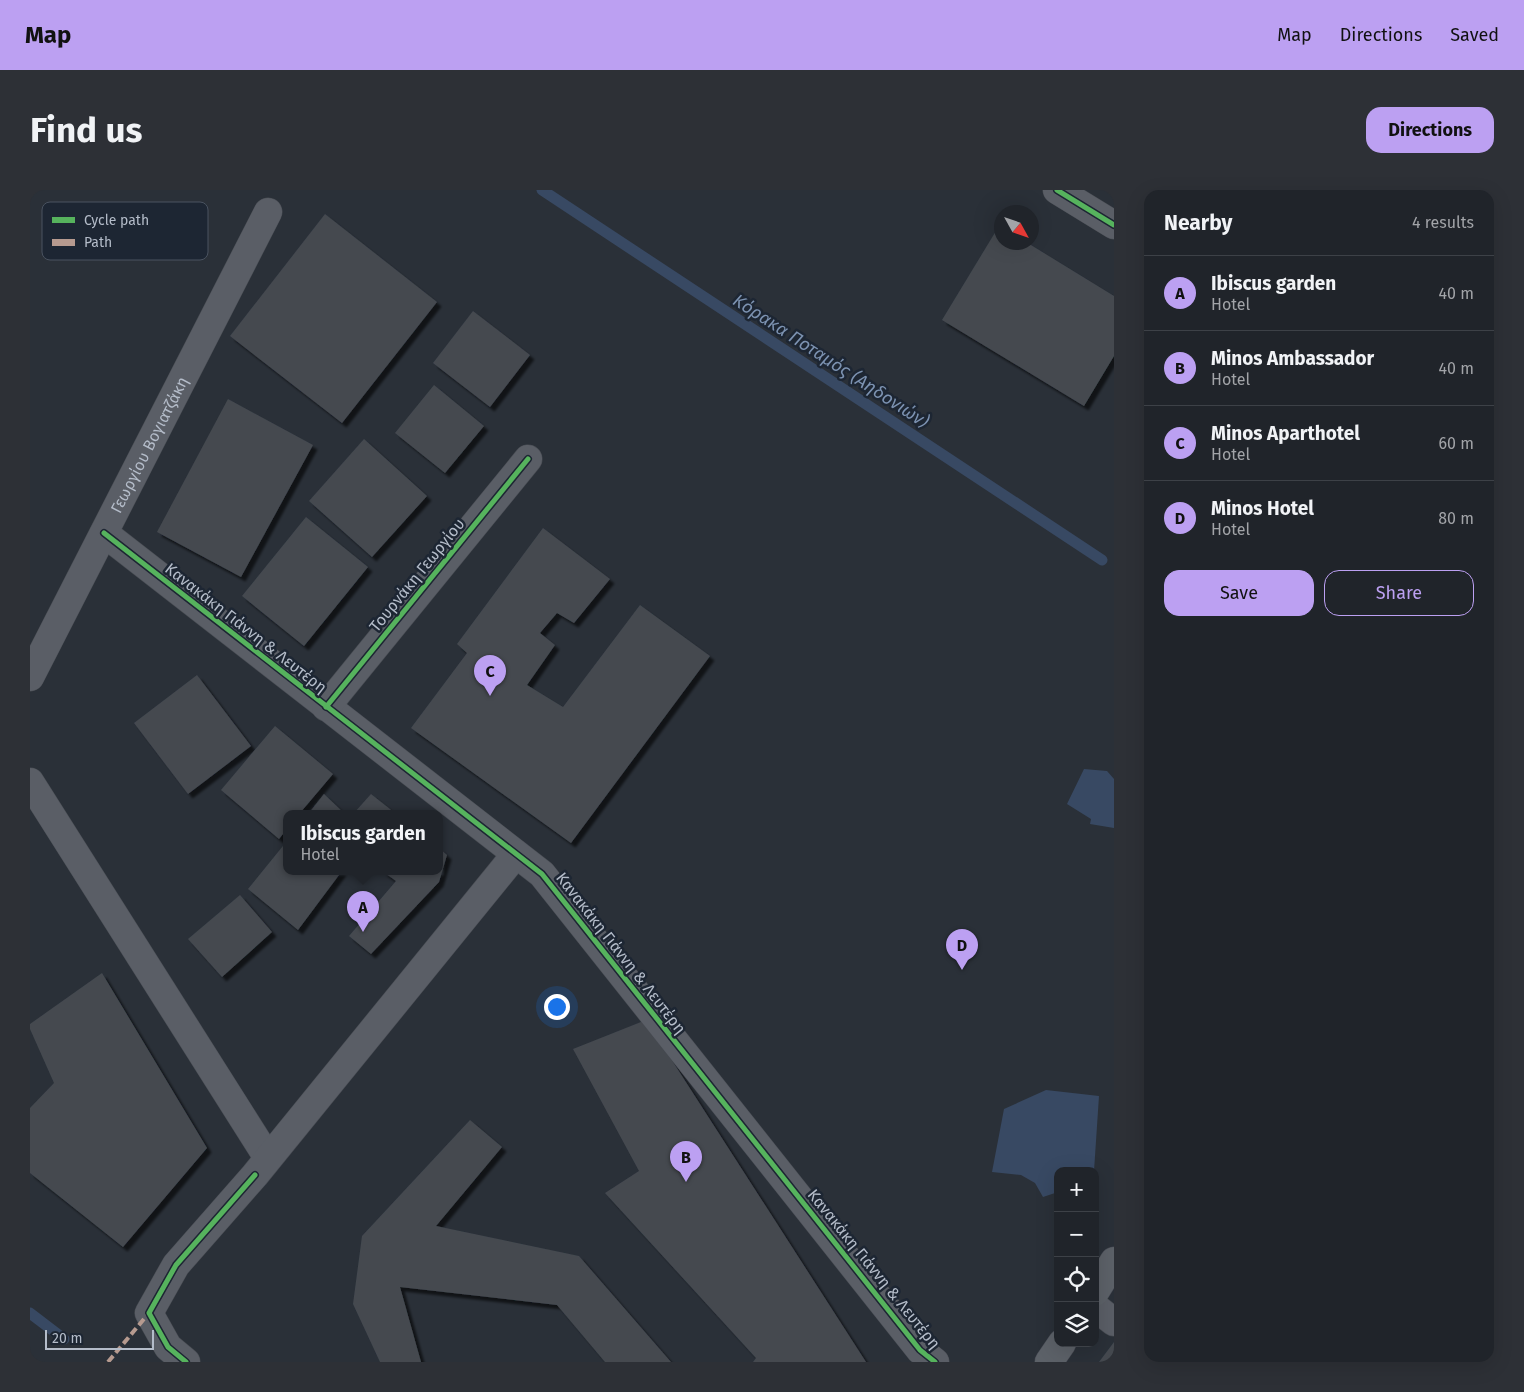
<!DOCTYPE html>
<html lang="en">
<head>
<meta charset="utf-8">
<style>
  :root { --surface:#20242a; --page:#2d3036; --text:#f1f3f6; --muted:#a2a4a8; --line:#3d4147; --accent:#bca0f2 }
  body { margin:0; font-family:"Fira Sans",sans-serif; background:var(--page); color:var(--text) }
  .controls { position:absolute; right:15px; bottom:15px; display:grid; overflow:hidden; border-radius:10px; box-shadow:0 5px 20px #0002 }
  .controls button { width:45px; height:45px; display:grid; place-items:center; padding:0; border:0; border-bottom:1px solid var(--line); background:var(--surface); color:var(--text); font:25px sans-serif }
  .compass { position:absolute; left:964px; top:15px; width:45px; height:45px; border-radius:50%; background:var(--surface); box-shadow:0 5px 20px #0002; rotate:130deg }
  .scale { position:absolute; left:15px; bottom:12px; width:109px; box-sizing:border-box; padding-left:5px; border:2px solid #b4bcc9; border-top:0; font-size:14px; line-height:18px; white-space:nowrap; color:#b4bcc9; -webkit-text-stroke:4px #1d2633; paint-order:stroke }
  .you { position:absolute; left:526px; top:816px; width:18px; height:18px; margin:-12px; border:4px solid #fff; border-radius:50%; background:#1a73e8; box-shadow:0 0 0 8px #1a73e833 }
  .badge { display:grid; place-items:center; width:32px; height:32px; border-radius:50%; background:var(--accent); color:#111; font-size:16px; font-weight:700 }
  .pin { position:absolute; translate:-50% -41px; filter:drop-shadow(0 1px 2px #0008) }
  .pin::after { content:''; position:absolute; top:26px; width:18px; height:15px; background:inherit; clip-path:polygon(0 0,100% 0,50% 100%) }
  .popup { position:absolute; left:253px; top:620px; width:160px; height:65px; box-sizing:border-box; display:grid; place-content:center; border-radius:10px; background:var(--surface); filter:drop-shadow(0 1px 4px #0005); font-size:16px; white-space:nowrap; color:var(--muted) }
  .popup b { font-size:19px; color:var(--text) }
  .popup::after { content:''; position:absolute; left:50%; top:100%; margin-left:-10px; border:10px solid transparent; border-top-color:var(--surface) }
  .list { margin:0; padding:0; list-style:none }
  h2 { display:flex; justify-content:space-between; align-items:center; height:65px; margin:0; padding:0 20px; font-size:21px }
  h2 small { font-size:16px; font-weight:400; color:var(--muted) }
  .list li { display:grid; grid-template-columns:32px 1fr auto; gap:15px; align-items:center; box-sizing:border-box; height:75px; padding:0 20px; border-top:1px solid var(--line) }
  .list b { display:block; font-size:19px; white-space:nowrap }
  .list p { margin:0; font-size:16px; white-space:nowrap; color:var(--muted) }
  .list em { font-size:16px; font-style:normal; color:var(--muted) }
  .actions { display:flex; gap:10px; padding:15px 20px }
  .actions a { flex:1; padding:11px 0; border:1px solid var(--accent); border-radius:15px; text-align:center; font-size:18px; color:var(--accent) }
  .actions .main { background:var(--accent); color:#111 }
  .icon { flex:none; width:28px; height:28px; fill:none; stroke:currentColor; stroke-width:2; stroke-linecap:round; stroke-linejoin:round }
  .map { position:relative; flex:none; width:1084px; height:1172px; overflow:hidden; border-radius:15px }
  header { display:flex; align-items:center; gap:30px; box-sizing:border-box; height:70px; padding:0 25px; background:var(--accent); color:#111 }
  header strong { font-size:24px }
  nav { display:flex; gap:28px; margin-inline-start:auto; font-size:18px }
  .intro { display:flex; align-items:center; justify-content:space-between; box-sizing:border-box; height:120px; padding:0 30px }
  h1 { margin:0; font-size:35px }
  .button { padding:12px 22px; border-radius:15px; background:var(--accent); color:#111; font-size:18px; font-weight:700 }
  main { display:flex; gap:30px; padding:0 30px }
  aside { flex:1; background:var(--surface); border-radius:15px; box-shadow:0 5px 20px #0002 }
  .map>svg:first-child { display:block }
  .water { fill:#384963 }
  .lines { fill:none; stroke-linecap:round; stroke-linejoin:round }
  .stream { stroke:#384963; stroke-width:11 }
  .building { fill:#444950; filter:url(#shadow) }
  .minor-casing { stroke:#484c53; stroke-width:29 }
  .major-casing { stroke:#484c55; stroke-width:29 }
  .minor { stroke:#5a5e66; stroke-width:28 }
  .major { stroke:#5c6168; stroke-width:28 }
  .quiet { stroke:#b69a8f; stroke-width:4; stroke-dasharray:8 4; stroke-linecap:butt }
  .cycleway-casing { stroke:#1d2633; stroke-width:8 }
  .cycleway { stroke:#56b35d; stroke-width:5 }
  .labels { text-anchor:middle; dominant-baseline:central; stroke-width:5; stroke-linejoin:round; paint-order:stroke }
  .street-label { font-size:16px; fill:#b4bcc9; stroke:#1d2633 }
  .water-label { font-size:18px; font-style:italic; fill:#7c92b1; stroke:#1d2633 }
  .key { fill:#1d2633; stroke:#4a5360; stroke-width:1 }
  .key-label { font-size:14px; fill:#b4bcc9 }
</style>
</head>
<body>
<header>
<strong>Map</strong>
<nav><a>Map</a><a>Directions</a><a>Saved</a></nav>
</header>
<div class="intro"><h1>Find us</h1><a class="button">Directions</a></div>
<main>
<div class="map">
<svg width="1084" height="1172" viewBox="0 0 1084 1172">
  <defs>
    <filter id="shadow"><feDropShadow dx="4.5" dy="4.5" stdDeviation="1" flood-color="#0009"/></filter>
  </defs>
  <rect width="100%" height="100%" fill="#2a3038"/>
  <g class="water">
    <path d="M1054 579 1077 581 1084 589V638L1060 634 1061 629 1037 614Z"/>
    <path d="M1016 900 1069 906 1064 981H1028V1002L1013 1007 1005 993 991 985 962 982 974 919Z"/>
  </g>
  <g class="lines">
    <g class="stream">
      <path d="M512 0 1072 370"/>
      <path d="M0 1123 34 1149"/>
    </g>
  </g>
  <g class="building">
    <path d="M295 24 407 112 312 233 200 146Z"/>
    <path d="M969 36 972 38V52H996L1084 106V166L1054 216 912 130Z"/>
    <path d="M443 121 500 165 460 217 403 173Z"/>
    <path d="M404 195 454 236 415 283 365 243Z"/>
    <path d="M198 209 283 255 211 387 127 342Z"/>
    <path d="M334 249 397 306 342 367 279 311Z"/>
    <path d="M276 327 338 377 274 456 212 406Z"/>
    <path d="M513 338 580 389 544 433 527 423 510 443 525 455 497 495 533 517 610 415 680 466 541 653 381 538 437 463 427 454Z"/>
    <path d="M167 485 221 556 158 604 104 533Z"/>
    <path d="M245 536 303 584 270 623H257V639L249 649 191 600Z"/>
    <path d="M294 604 314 623H279Z"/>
    <path d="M341 604 365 623H324Z"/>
    <path d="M257 651V681H312L268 740 218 699Z"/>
    <path d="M409 658 417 665 409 692 341 764 319 746 366 691 352 681H409Z"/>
    <path d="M210 705 242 742 192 787 158 749Z"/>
    <path d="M72 783 177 958 93 1057 0 983V918L24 893 0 839V834Z"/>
    <path d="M616 830 836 1172H723L726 1168 575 1003 609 981 543 859Z"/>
    <path d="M440 930 472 957 406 1036 549 1066 641 1172H575L527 1115 370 1097 391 1172H350L323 1114 332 1046Z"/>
    <path d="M1084 1152V1172H1069Z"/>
  </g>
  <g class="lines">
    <defs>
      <g id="minor">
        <path d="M1027 0 1084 35"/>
        <path d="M74 343 512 684 890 1160 905 1172"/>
        <path id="s1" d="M0 487 238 22"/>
        <path d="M296 517 498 269"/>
        <path d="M0 592 238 968"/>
        <path d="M1065 1117 1084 1132"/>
        <path d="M156 1172 138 1157 119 1123 146 1075 225 985 486 664"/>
      </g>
      <g id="major">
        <path d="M1065 1102 1084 1071"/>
        <path d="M1019 1172 1032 1153"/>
      </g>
    </defs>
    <use href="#minor" class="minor-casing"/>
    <use href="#major" class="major-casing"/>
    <use href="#minor" class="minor"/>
    <use href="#major" class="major"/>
    <path class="quiet" d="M78 1172 119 1123"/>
    <defs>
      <g id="cycleway">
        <path d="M1027 0 1084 35"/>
        <path d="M74 343 512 684 890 1160 905 1172"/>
        <path d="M296 517 498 269"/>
        <path d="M156 1172 138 1157 119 1123 146 1075 225 985"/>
      </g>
    </defs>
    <use href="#cycleway" class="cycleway-casing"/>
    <use href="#cycleway" class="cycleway"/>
  </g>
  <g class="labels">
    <g class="street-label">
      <text stroke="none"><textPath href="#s1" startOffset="261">Γεωργίου Βογιατζάκη</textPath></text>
      <text transform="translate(387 385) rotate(-51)">Τουρνάκη Γεωργίου</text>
      <text transform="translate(216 438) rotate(38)">Κανακάκη Γιάννη &amp; Λευτέρη</text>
      <text transform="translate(591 763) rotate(52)">Κανακάκη Γιάννη &amp; Λευτέρη</text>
      <text transform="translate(844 1079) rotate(51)">Κανακάκη Γιάννη &amp; Λευτέρη</text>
    </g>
    <g class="water-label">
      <text transform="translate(801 171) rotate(33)">Κόρακα Ποταμός (Αηδονιών)</text>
    </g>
  </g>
  <rect x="12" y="12" width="166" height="58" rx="8" class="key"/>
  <rect x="22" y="27" width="23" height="6" fill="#56b35d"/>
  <rect x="22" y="49" width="23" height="7" fill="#b69a8f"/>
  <g class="key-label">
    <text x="54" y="35">Cycle path</text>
    <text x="54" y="57">Path</text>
  </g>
</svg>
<div class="controls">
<button>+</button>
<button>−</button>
<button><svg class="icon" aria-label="locate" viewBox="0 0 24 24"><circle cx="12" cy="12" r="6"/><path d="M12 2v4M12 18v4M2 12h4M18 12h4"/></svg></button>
<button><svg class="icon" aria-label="layers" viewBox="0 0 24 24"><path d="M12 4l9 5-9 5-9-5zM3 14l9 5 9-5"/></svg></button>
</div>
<svg class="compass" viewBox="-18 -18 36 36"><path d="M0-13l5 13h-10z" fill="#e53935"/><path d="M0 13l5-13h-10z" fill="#a2a4a8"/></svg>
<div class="scale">20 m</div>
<div class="you"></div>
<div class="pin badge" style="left:333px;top:742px">A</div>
<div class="popup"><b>Ibiscus garden</b>Hotel</div>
<div class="pin badge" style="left:656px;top:992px">B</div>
<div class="pin badge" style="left:460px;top:506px">C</div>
<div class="pin badge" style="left:932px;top:780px">D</div>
</div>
<aside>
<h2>Nearby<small>4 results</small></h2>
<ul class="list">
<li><span class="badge">A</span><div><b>Ibiscus garden</b><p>Hotel</p></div><em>40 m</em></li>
<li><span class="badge">B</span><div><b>Minos Ambassador</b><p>Hotel</p></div><em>40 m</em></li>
<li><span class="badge">C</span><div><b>Minos Aparthotel</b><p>Hotel</p></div><em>60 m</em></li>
<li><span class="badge">D</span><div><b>Minos Hotel</b><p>Hotel</p></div><em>80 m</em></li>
</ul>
<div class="actions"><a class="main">Save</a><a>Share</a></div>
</aside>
</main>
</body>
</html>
